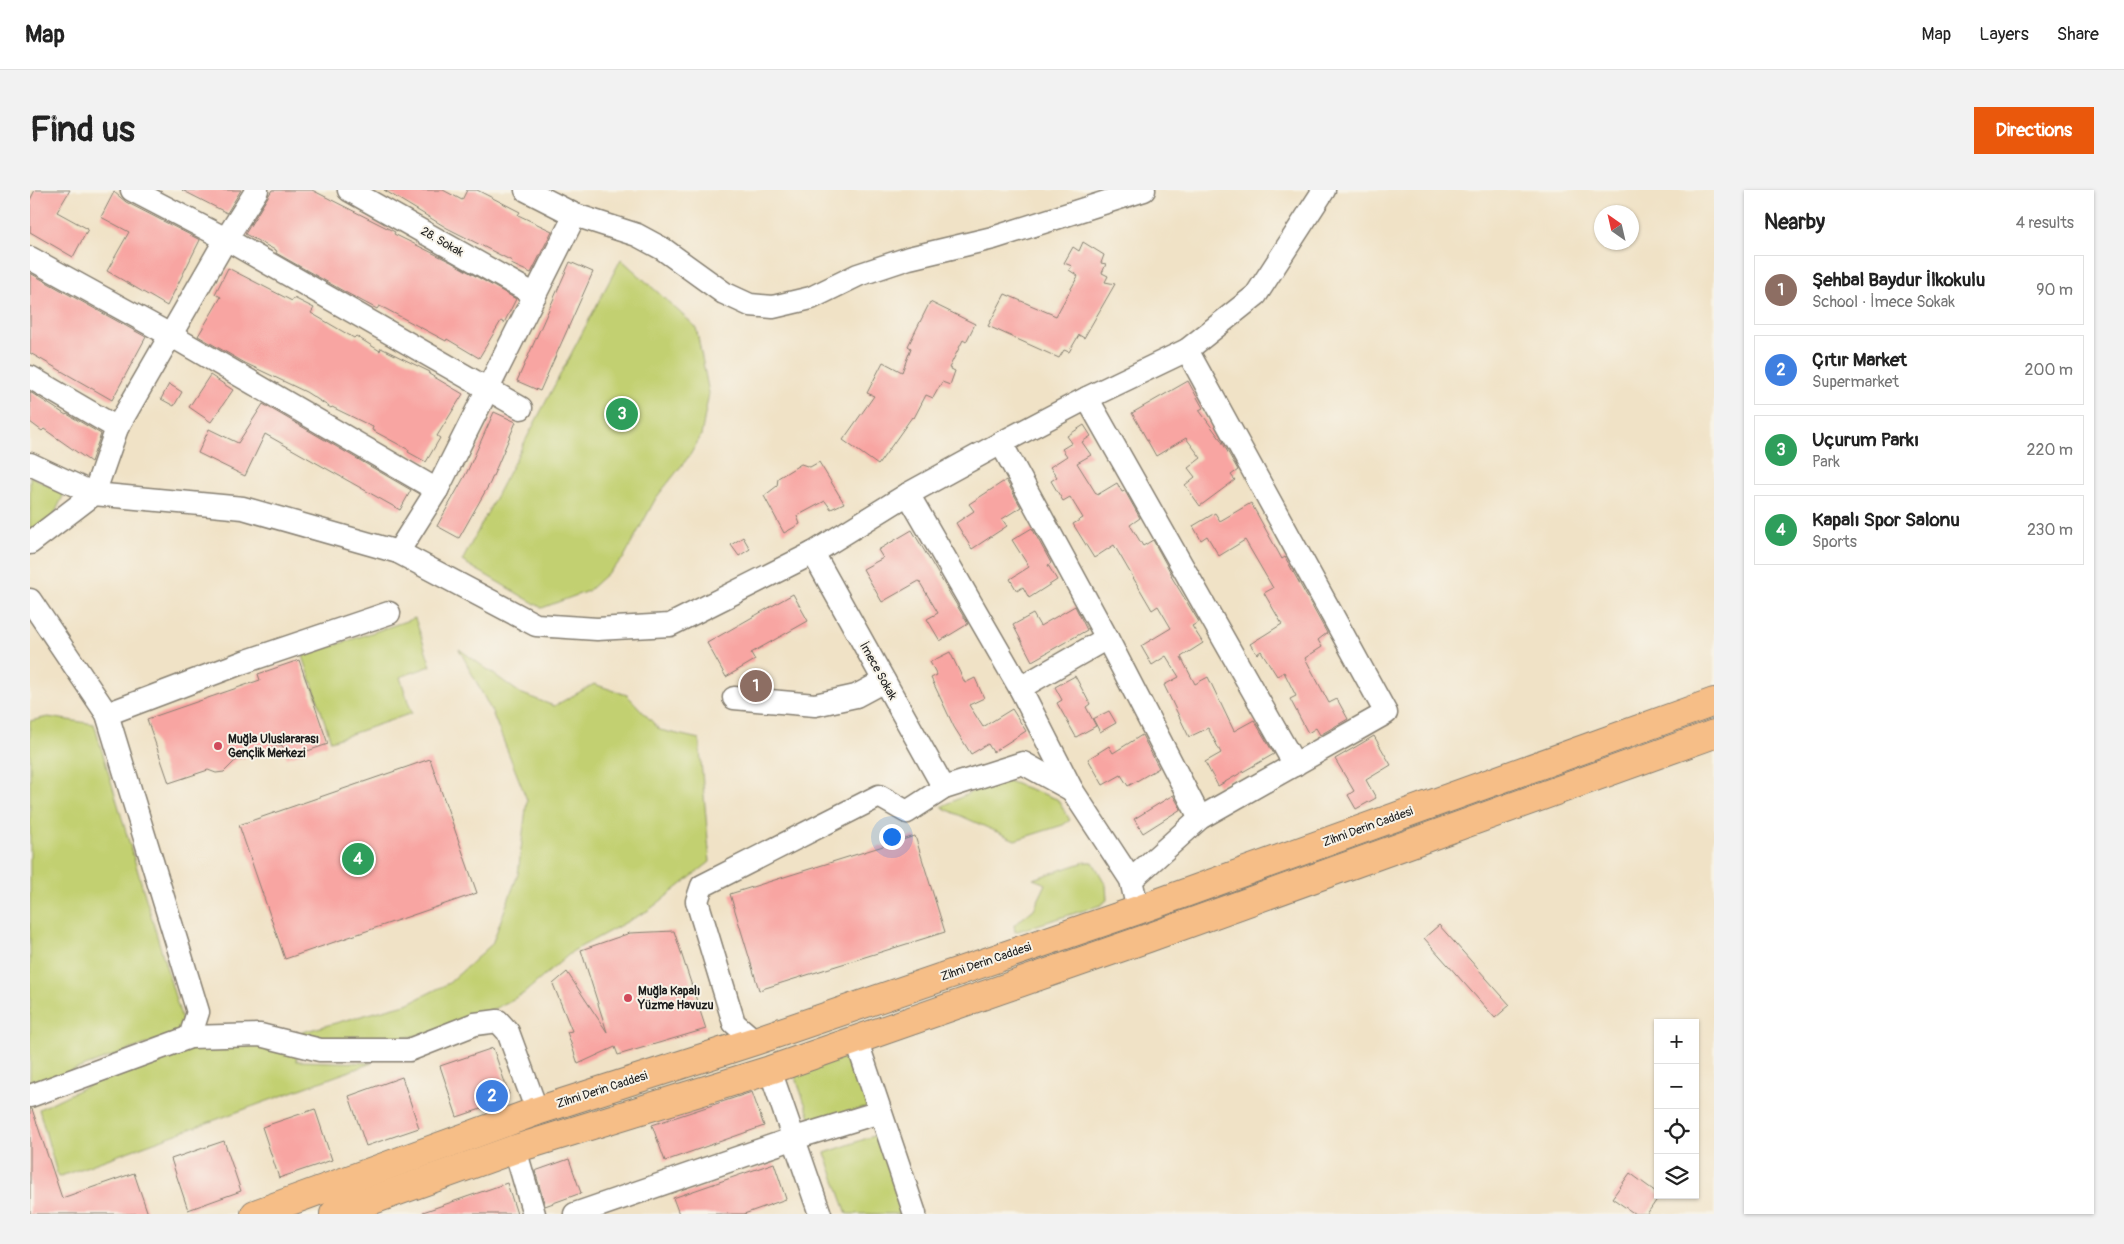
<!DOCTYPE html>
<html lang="en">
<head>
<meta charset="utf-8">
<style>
  :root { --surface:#fff; --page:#f2f2f2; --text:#222; --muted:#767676; --line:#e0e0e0; --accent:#ea580c }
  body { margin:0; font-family:Pangolin,sans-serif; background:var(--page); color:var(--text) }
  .controls { position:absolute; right:15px; bottom:15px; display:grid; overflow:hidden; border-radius:0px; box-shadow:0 1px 4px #0004 }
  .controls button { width:45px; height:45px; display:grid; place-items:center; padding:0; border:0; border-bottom:1px solid var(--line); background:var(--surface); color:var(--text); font:25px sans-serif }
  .compass { position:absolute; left:1564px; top:15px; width:45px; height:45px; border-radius:50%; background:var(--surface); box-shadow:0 1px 4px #0004; rotate:326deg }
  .you { position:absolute; left:861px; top:646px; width:18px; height:18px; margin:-12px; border:4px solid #fff; border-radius:50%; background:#1a73e8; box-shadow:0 0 0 8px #1a73e833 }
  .badge { display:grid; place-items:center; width:32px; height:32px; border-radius:50%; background:var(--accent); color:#fff; font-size:16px; font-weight:700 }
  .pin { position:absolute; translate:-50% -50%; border:2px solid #fff; box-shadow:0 1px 5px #0006 }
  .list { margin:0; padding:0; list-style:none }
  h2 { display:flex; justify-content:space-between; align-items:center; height:65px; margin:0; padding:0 20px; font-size:21px }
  h2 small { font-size:16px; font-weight:400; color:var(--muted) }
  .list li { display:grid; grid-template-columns:32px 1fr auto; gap:15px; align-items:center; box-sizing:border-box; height:70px; margin:0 10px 10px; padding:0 10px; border:1px solid var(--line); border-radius:0px }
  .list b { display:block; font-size:19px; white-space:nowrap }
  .list p { margin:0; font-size:16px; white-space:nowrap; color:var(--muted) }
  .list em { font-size:16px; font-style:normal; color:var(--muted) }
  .icon { flex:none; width:28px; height:28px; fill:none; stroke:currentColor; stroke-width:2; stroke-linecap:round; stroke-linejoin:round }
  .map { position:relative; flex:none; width:1684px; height:1024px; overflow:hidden; border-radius:0px }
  header { display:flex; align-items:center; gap:30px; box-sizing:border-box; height:70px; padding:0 25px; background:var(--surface); border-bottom:1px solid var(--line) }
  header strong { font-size:24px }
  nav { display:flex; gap:28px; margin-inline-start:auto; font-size:18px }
  .intro { display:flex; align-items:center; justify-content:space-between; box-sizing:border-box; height:120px; padding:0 30px }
  h1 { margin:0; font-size:35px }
  .button { padding:12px 22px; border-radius:0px; background:var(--accent); color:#fff; font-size:18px; font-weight:700 }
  main { display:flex; gap:30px; padding:0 30px }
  aside { flex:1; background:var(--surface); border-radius:0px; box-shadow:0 1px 4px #0004 }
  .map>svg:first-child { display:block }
  .green { fill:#c2d071; stroke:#6f7646 }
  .building { fill:#f8a5a2 }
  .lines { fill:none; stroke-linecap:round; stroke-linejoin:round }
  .minor-casing { stroke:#867f71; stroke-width:25 }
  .major-casing { stroke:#867f71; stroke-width:30 }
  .minor { stroke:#fff; stroke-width:22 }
  .major { stroke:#f6be87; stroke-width:28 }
  .poi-dot { fill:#d1495b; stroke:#f7f3e8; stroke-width:2 }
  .labels { text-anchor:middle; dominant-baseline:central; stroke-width:4; stroke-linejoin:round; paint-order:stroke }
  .street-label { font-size:12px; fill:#1c1c1c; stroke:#f7f3e8 }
  .poi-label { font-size:12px; font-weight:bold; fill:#1c1c1c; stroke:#f7f3e8; text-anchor:start }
</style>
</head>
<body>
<header>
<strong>Map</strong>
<nav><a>Map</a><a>Layers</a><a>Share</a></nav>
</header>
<div class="intro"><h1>Find us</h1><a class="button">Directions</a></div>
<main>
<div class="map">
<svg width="1684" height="1024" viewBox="0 0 1684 1024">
  <rect width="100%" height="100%" fill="#f7f3e8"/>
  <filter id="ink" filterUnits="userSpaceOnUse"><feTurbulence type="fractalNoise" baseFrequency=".02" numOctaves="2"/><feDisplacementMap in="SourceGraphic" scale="10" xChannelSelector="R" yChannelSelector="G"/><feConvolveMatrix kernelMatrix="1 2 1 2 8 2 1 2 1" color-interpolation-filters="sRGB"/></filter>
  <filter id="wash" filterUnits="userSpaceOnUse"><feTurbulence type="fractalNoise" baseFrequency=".0096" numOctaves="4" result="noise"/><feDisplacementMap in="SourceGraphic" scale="20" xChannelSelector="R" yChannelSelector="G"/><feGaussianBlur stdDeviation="1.12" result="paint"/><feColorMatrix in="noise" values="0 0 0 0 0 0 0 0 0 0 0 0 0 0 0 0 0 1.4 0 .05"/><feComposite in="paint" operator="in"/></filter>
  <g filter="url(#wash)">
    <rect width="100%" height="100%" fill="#f0e2c6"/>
    <g class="green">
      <path d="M591 69 666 137 679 203 671 246 660 265 626 308 593 369 558 401 512 418 432 371Z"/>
      <path d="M0 286 34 304 22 329 0 342Z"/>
      <path d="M385 428 401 476 370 487 382 523 301 551 273 466Z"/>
      <path d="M429 459 490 503 524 516 564 494 597 505 630 540 669 549 680 672 619 720 543 761 493 804 466 818 397 844 344 853 265 844 379 813 419 793 462 754 488 684 497 610 462 522Z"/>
      <path d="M18 527 64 534 155 840 0 896V531Z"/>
      <path d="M970 588 1027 609 1040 630 1033 635 985 650 911 617Z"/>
      <path d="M1055 672H1063L1076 695 1077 710 1071 715 985 742 984 735 1004 719 1016 694 1003 689Z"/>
      <path d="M205 852 265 859 267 871 342 873 28 987 9 919 84 883 153 861Z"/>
      <path d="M812 868 823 873 838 917 782 933 765 886Z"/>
      <path d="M849 944 877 1024H817L795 963Z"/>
    </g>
    <g id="blocks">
      <g class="building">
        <path d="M5 0H40L27 22 58 39 43 67 0 42V10Z"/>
        <path d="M152 0H211L197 23Z"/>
        <path d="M242 0H282L365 42 364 44 421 72 486 109 474 133 471 131 449 168 417 149 416 151 356 119 349 116 347 119 315 102 246 63 247 61 215 44Z"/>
        <path d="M354 0H413L432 10 437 0H447L490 22 488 25 522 41 501 83 481 74 482 71 417 38Z"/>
        <path d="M84 2 96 12 170 50 137 116 77 81 99 42 71 27Z"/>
        <path d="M1053 52 1074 65 1071 73 1076 74 1072 83 1078 86 1075 92 1085 94 1054 148 1049 145 1039 162 1034 160 1029 168 958 136 975 104 1026 126 1048 86 1039 80 1042 76 1034 73 1043 57 1049 61Z"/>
        <path d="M540 72 563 82 510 201 487 191Z"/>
        <path d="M198 78 262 111 264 108 284 118 281 123 324 148 326 146 350 161 351 158 400 182 399 184 433 204 407 246 410 248 396 272 378 262 379 260 342 240 343 237 302 217 301 218 276 202 215 173 168 146 191 107 185 104Z"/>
        <path d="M0 83 116 147 82 210 0 163Z"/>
        <path d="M900 112 945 134 936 152 933 150 919 178 925 181 920 195 912 192 903 208 896 205 884 228 882 227 848 275 813 250 844 206 837 203 853 172 872 182 881 158 878 156Z"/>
        <path d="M180 185 203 200 181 232 159 217Z"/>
        <path d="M1158 191 1173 218 1169 220 1191 250 1208 280 1201 285 1205 290 1170 316 1155 295 1165 287 1158 278 1171 268 1156 248 1126 266 1102 223Z"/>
        <path d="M139 194 152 202 144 216 131 209Z"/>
        <path d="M0 202 36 225 37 224 71 244 61 272 14 239 12 241 0 232Z"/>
        <path d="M233 214 381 300 370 320 235 244 215 286 168 263 179 239 208 253Z"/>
        <path d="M464 222 486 232 460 293 429 348 407 336 437 282Z"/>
        <path d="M1054 235 1061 246 1052 252 1061 265 1047 273 1067 305 1087 293 1092 302 1095 301 1110 328 1100 335 1113 356 1123 350 1142 385 1141 386 1169 432 1162 436 1173 453 1151 467 1165 494 1178 487 1204 541 1224 530 1244 564 1188 596 1175 572 1191 563 1178 538 1159 547 1134 495 1149 487 1136 466 1122 475 1111 456 1141 438 1128 416 1122 420 1084 355 1064 368 1043 334 1053 328 1040 307 1033 311 1021 291 1027 287 1020 277 1037 266 1032 259 1042 253 1037 246Z"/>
        <path d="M789 272 814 313 801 319 795 311 767 326 770 334 754 343 734 306 747 296 748 288 771 274 780 277Z"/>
        <path d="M976 290 991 317 972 329 977 336 942 359 926 333 944 321 939 314Z"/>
        <path d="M1221 313 1252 369 1255 367 1297 443 1288 450 1292 457 1275 468 1299 513 1307 509 1318 529 1290 545 1286 538 1278 543 1260 509 1266 506 1254 482 1247 486 1231 461 1227 464 1220 454 1252 434 1234 403 1243 398 1215 350 1189 366 1177 346 1171 350 1163 336 1185 323 1190 331Z"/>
        <path d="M1002 338 1021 373 1018 375 1027 390 999 408 993 397 987 401 980 389 999 377 982 350Z"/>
        <path d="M882 340 938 434 910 451 897 429 908 423 889 391 852 412 833 379 853 368 848 360Z"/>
        <path d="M713 347 720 359 709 366 701 355Z"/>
        <path d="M763 404 778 431 721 463 725 470 696 487 677 453Z"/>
        <path d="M1045 416 1057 440 1002 471 983 435 1003 424 1010 436Z"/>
        <path d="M920 462 935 493 945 488 954 508 939 515 953 537 982 519 996 541 963 562 958 554 941 564 924 537 901 488 907 485 900 472Z"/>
        <path d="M269 470 298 554 257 568 252 555 205 571 194 582 186 583 178 580 139 593 117 529 230 490 228 484Z"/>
        <path d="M1045 486 1060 514 1056 517 1066 536 1046 547 1027 513 1032 510 1025 497Z"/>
        <path d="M1079 521 1086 533 1070 542 1063 529Z"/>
        <path d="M1112 545 1129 578 1098 596 1091 585 1073 595 1058 569 1079 556 1083 563Z"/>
        <path d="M1344 546 1361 575 1336 590 1346 608 1326 619 1318 605 1324 601 1305 569Z"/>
        <path d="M400 569 447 703 255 769 209 635Z"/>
        <path d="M1143 605 1151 619 1113 643 1104 629Z"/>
        <path d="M885 646 915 742 729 800 700 704Z"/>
        <path d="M1409 735 1480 815 1465 828 1394 748Z"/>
        <path d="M644 741 676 839 588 865 585 857 548 874 537 842 542 841 523 794 537 782 577 842 551 760 600 743Z"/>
        <path d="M463 858 479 904 452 913 454 918 427 927 410 876Z"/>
        <path d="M372 887 389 938 336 956 319 906Z"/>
        <path d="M722 902 734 936 635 971 622 935Z"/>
        <path d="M0 919H2L32 1008 104 983 118 1024H0Z"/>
        <path d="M285 919 302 970 249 988 232 937Z"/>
        <path d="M194 951 211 1001 158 1020 141 969Z"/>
        <path d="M539 969 551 1003 515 1016 505 981Z"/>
        <path d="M744 973 756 1009 714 1024H649L643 1008Z"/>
        <path d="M1600 983 1630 1005 1617 1024H1605L1582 1008Z"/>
        <path d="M477 993 487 1024H393V1022Z"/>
      </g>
    </g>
  </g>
  <g filter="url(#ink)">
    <use href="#blocks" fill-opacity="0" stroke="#867f71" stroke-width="1"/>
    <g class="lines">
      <defs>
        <g id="minor">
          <path d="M102 0 196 49 491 218"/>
          <path d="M319 0 505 105"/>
          <path d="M496 0 545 25 607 45 633 59 694 103 720 115 743 117 781 108 828 85 879 68 963 48 1114 0"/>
          <path d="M0 68 142 146 407 300"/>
          <path d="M0 187 87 238"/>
          <path d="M1057 208 1265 575"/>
          <path d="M971 253 1077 448 1170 628"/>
          <path d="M0 274 64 304 213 318 368 362 506 435 567 439 640 435 783 363 878 304 971 253 1057 208 1157 160 1226 105 1294 0"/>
          <path d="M64 304 87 238 196 49 227 0"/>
          <path d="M878 304 990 498 1042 600 1101 690 1108 720"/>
          <path d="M0 353 64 304"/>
          <path d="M368 362 407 300 545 25"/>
          <path d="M783 363 914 598"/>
          <path d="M0 410 77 524 168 822 160 847"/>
          <path d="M990 498 1077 448"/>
          <path d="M704 508 785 515 826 506 854 491"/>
          <path d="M77 524 214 472 359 423"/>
          <path d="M1101 690 1170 628 1356 523 1157 160"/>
          <path d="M826 849 885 1024"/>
          <path d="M725 851 704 833 667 711 672 696 849 606 877 622 914 598 993 573 1042 600"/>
          <path d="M740 880 790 1024"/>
          <path d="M0 906 160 847 230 845 290 860H379L445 834 468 831 478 842 507 921"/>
          <path d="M485 959 504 1024"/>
          <path d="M545 1024 765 948 850 922"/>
        </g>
        <g id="major">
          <path d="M225 1024 507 921 725 851 1108 720 1684 512"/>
          <path d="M304 1024 485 959 740 880 1118 748 1684 544"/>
        </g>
      </defs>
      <use href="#minor" class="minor-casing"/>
      <use href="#major" class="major-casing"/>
      <use href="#minor" class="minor"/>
      <use href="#major" class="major"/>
    </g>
  </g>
  <g class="poi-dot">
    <circle cx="188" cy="556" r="5"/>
    <circle cx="598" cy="808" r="5"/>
  </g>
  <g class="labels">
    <g class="street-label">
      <text transform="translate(412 52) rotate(30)">28. Sokak</text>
      <text transform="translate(848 481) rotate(61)">İmece Sokak</text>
      <text transform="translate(1338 637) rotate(-20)">Zihni Derin Caddesi</text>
      <text transform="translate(956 772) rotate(-19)">Zihni Derin Caddesi</text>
      <text transform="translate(572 900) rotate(-18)">Zihni Derin Caddesi</text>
    </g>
    <g class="poi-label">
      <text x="198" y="549">Muğla Uluslararası<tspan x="198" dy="14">Gençlik Merkezi</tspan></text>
      <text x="608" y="801">Muğla Kapalı<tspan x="608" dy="14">Yüzme Havuzu</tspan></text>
    </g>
  </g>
</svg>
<div class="controls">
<button>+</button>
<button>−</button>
<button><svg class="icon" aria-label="locate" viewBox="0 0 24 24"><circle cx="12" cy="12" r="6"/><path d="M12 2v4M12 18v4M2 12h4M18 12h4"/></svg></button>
<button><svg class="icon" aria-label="layers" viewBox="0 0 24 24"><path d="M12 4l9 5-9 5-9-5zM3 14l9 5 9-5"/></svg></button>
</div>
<svg class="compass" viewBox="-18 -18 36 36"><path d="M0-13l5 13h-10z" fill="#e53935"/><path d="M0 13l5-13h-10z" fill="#767676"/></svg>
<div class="you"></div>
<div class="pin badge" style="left:726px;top:496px;background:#8d6e63">1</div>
<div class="pin badge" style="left:462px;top:906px;background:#3f7fe0">2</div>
<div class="pin badge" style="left:592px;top:224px;background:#2e9e5b">3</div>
<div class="pin badge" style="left:328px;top:669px;background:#2e9e5b">4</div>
</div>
<aside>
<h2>Nearby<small>4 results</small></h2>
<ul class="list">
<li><span class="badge" style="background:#8d6e63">1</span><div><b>Şehbal Baydur İlkokulu</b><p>School · İmece Sokak</p></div><em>90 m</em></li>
<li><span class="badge" style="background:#3f7fe0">2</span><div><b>Çıtır Market</b><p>Supermarket</p></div><em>200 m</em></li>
<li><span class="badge" style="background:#2e9e5b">3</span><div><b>Uçurum Parkı</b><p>Park</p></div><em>220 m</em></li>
<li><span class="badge" style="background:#2e9e5b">4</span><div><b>Kapalı Spor Salonu</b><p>Sports</p></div><em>230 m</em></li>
</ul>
</aside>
</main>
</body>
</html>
